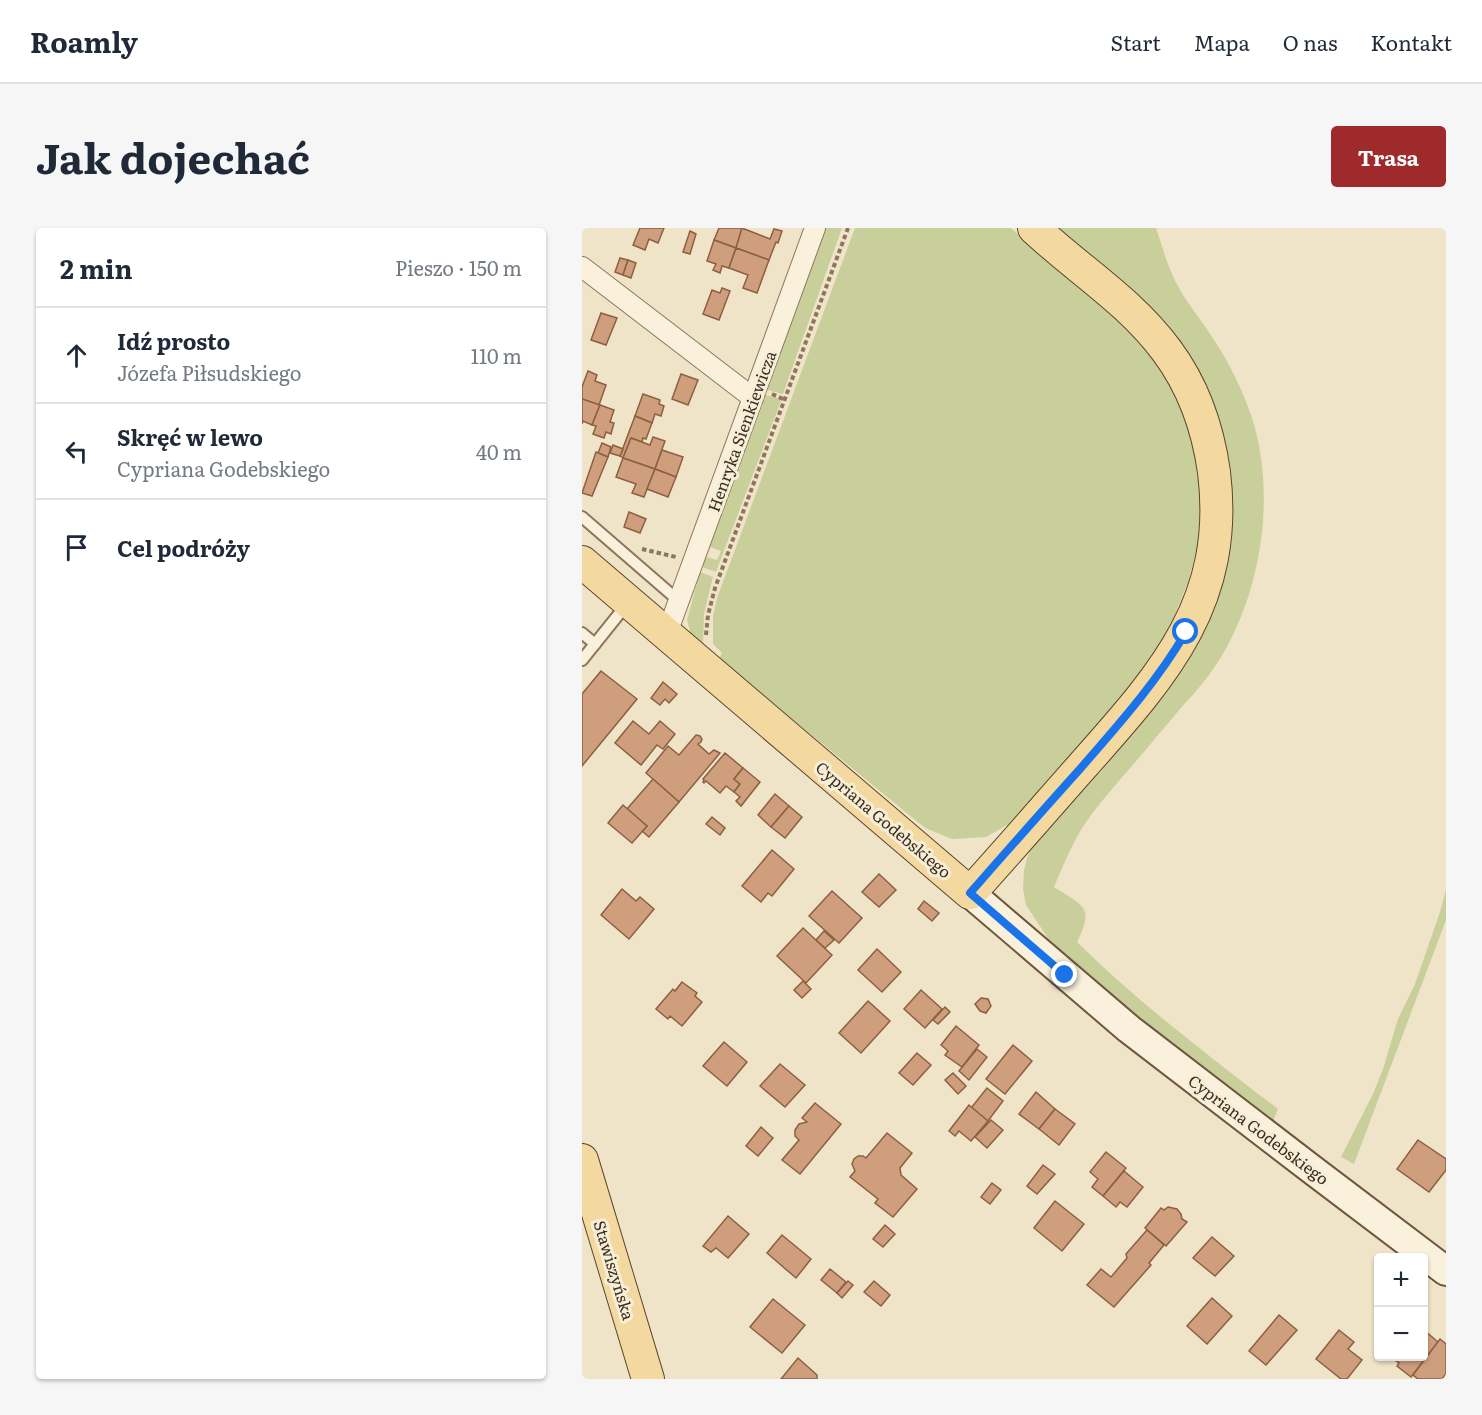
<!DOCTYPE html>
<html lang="pl">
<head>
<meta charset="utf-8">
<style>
  :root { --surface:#fff; --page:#f6f6f7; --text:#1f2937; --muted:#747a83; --line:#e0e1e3; --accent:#9e2a2b }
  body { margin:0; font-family:Literata,serif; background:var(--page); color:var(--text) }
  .controls { position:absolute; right:18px; bottom:18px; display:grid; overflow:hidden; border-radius:6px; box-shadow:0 2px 4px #0004 }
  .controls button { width:54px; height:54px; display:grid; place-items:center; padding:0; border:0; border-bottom:2px solid var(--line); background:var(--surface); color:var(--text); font:30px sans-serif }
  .stop { position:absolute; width:18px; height:18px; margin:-14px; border:4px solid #1a73e8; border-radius:50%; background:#fff }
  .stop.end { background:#1a73e8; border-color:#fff; box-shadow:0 2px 6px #0008 }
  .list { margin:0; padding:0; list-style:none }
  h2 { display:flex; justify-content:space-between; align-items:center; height:78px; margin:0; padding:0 24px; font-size:26px }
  h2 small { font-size:20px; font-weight:400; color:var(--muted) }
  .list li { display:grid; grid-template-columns:39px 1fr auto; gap:18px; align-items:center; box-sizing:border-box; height:96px; padding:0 24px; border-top:2px solid var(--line) }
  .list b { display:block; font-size:22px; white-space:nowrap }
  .list p { margin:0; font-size:20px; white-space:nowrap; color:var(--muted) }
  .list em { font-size:20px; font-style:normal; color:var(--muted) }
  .icon { flex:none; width:33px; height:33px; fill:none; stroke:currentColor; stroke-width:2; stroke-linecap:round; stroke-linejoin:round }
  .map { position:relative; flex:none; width:864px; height:1151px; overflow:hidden; border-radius:6px }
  header { display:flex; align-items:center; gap:36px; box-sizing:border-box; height:84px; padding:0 30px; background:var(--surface); border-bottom:2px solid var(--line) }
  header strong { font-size:28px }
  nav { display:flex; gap:33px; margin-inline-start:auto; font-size:21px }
  .intro { display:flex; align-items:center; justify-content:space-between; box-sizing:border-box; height:144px; padding:0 36px }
  h1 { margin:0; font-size:42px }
  .button { padding:15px 27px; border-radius:6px; background:var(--accent); color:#fff; font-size:21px; font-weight:700 }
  main { display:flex; gap:36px; padding:0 36px }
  aside { flex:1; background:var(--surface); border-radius:6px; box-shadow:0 2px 4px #0004 }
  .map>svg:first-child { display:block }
  .green { fill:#c9cf9b }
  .building { fill:#cf9f7d; stroke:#8d5f41; stroke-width:1.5 }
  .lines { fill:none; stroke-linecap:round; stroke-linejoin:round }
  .service-casing { stroke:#8d765c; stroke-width:14 }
  .minor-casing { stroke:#8d765c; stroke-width:22 }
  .secondary-casing { stroke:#6f573f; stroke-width:32 }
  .primary-casing { stroke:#5b4430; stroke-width:34 }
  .path { stroke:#8d765c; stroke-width:4; stroke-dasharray:4.5 3; stroke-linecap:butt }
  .service { stroke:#faf1dc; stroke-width:10 }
  .minor { stroke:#faf1dc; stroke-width:20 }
  .secondary { stroke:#faf1dc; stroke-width:28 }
  .primary { stroke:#f3d9a0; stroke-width:32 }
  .route { stroke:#1a73e8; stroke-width:8 }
  .labels { text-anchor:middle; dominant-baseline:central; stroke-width:6; stroke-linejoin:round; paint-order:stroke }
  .street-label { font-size:16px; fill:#3d2e20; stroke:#f7eed8 }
</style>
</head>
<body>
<header>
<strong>Roamly</strong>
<nav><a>Start</a><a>Mapa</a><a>O nas</a><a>Kontakt</a></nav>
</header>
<div class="intro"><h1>Jak dojechać</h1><a class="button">Trasa</a></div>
<main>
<aside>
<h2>2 min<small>Pieszo · 150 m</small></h2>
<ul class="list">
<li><svg class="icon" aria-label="ahead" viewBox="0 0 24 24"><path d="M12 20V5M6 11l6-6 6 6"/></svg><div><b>Idź prosto</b><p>Józefa Piłsudskiego</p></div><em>110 m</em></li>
<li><svg class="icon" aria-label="left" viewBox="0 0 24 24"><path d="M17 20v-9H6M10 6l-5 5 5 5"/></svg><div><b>Skręć w lewo</b><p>Cypriana Godebskiego</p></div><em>40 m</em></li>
<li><svg class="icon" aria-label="arrive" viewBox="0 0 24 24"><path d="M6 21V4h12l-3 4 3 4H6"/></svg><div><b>Cel podróży</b></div></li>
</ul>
</aside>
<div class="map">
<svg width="864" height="1151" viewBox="0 0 864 1151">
  <rect width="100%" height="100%" fill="#f0e4c8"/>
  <g class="green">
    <path d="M240 0H260L201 166 185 162Z"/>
    <path d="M273 0H429L449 18 516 72 554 108 586 154 598 177 609 208 616 248 619 279 616 316 606 354 585 406 553 455 455 569 427 596 404 609 370 611 343 600 137 431 140 425 131 416V388L135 370Z"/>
    <path d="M468 0H574C581 20 586 41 597 60 607 78 621 94 632 112 648 136 661 163 670 190 696 271 678 378 627 447 618 459 608 470 598 481 577 506 557 530 536 554 524 568 512 582 502 597 490 616 481 638 472 659 501 678 513 678 495 714 557 775 627 828 696 881L690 896 574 806 493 740 469 715 444 677 441 661 442 642 446 627 453 615 583 463 604 434 620 404 643 225 636 190 618 154Z"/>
    <path d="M183 167 195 170 199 173 134 344 120 339 124 329 135 332 139 323 128 319Z"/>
    <path d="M118 344 131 349 122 386 121 417 109 407 105 392Z"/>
    <path d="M864 662V692L772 936 759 929 791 866 801 841 816 791 833 756 858 684Z"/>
  </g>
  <g class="building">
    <path d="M58 0H82L76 15 67 11 63 22 51 17Z"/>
    <path d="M137 0H160L154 20 132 12Z"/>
    <path d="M160 0 188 11 192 1 200 3 196 15 194 14 187 32 154 20Z"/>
    <path d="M108 3 114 6 108 26 101 24Z"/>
    <path d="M132 12 154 20 147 40 140 38 138 45 131 42 134 36 125 33Z"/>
    <path d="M154 20 187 32 175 65 161 60 166 47 147 40Z"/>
    <path d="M38 30 46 32 41 47 33 44Z"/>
    <path d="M46 32 54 35 49 50 41 47Z"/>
    <path d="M140 60 148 63 137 92 121 86 130 62 138 65Z"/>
    <path d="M19 85 35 90 24 117 9 112Z"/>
    <path d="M6 143 15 147 13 153 24 157 17 177 0 171V159Z"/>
    <path d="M99 146 116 152 106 177 90 171Z"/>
    <path d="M61 166 78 172 77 176 82 178 79 188 73 186 70 195 53 188Z"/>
    <path d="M0 171 18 177 10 197 1 193 0 196Z"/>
    <path d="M18 177 32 182 28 194 32 195 29 206 24 204 22 210 11 206 14 198 10 197Z"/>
    <path d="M53 188 70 195 64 211 61 210 60 214 49 210 41 230 38 228Z"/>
    <path d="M71 209 83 213 73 241 41 230 49 210 68 217Z"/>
    <path d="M20 215 29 219 26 229 16 225Z"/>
    <path d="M31 217 41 221 38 228 28 225Z"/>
    <path d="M80 222 101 229 94 249 73 241Z"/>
    <path d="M14 224 26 229 10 268 0 265Z"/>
    <path d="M41 230 73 241 62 269 50 265 54 256 34 249Z"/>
    <path d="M73 241 94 249 86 269 65 261Z"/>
    <path d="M47 284 64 291 58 305 42 299Z"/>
    <path d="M19 443 55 471 0 538V466Z"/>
    <path d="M81 454 95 466 87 475 83 471 78 477 69 470Z"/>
    <path d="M51 493 67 506 78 493 93 506 81 521 75 517 59 537 33 515Z"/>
    <path d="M114 507 118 508 120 511 119 514 116 516 127 526 132 522 138 525 97 574 64 545 86 518 97 527Z"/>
    <path d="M143 525 161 540 152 551 158 556 152 564 144 558 138 565 124 553 122 555 121 554 122 552 121 551Z"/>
    <path d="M161 540 178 554 159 578 154 573 158 569 152 564 158 556 152 551Z"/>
    <path d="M71 551 97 574 67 609 60 603 65 598 45 581Z"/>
    <path d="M193 566 207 578 189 599 176 587Z"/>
    <path d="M41 577 65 598 50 615 26 595Z"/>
    <path d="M207 578 220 589 203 610 189 599Z"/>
    <path d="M130 589 143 600 138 607 124 596Z"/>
    <path d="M190 622 212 641 190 668 186 665 179 674 160 658Z"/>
    <path d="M297 646 314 662 297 679 280 664Z"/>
    <path d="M40 661 54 673 58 669 72 681 47 711 19 687Z"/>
    <path d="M250 663 280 690 257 715 227 688Z"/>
    <path d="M342 673 357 685 350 693 336 681Z"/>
    <path d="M221 700 250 727 224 755 195 728Z"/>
    <path d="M242 703 252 712 243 720 234 712Z"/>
    <path d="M295 721 319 744 300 764 276 742Z"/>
    <path d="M221 753 229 761 220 770 212 762Z"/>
    <path d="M100 754 115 765 113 768 120 774 100 798 88 788 86 791 74 781 91 761 93 763Z"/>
    <path d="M339 762 360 781 343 800 322 781Z"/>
    <path d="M399 770 406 771 409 778 404 785 398 783 393 776Z"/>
    <path d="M286 773 308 793 279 825 257 805Z"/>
    <path d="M363 779 368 784 356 796 351 792Z"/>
    <path d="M374 798 397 817 380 839 363 827 366 823 359 817Z"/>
    <path d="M142 814 165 834 145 858 121 838Z"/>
    <path d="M431 817 450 833 423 866 404 851Z"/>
    <path d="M395 821 405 829 387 852 377 843Z"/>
    <path d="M335 825 349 837 331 857 317 845Z"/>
    <path d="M198 836 223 857 203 879 178 858Z"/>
    <path d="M371 845 384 858 376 866 363 852Z"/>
    <path d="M405 860 421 873 406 893 389 880Z"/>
    <path d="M454 864 473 881 457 901 437 886Z"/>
    <path d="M233 875 259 896 218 946 200 932 217 912 213 908V902L217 896 225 894 220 890Z"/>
    <path d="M387 877 406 893 389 913 377 903 373 908 367 903Z"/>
    <path d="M473 881 493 896 477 917 457 901Z"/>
    <path d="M409 892 421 902 405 920 393 909Z"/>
    <path d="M179 899 191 910 176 928 164 918Z"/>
    <path d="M305 905 330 925 318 940 319 947 335 961 311 989 293 975 296 971 268 949 273 943 270 936 272 931 276 928H281L284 930Z"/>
    <path d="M836 912 864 931V942L847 964 815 941Z"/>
    <path d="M524 924 544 940 521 968 510 959 516 951 508 944Z"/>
    <path d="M461 937 473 946 455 966 445 958Z"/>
    <path d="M542 943 561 959 545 979 538 974 534 979 521 968Z"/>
    <path d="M410 955 419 962 408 976 399 969Z"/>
    <path d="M473 973 502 996 480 1023 452 1000Z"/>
    <path d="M586 979 595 981 599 986 600 991 605 994 584 1018 563 1000 579 980 582 982Z"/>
    <path d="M146 988 167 1006 146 1030 134 1020 129 1024 121 1018Z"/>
    <path d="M303 997 313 1006 301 1019 291 1011Z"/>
    <path d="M565 1002 582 1017 567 1035 569 1037 532 1079 505 1057 519 1041 529 1049 545 1030 544 1026Z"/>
    <path d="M200 1007 229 1031 214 1050 185 1025Z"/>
    <path d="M630 1009 652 1028 633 1048 611 1030Z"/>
    <path d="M248 1041 264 1054 255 1065 239 1052Z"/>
    <path d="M266 1053 271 1057 260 1070 255 1065Z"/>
    <path d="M292 1053 308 1067 299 1078 282 1064Z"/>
    <path d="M630 1070 650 1088 625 1116 605 1098Z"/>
    <path d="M191 1071 223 1097 200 1125 168 1099Z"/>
    <path d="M697 1087 715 1102 684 1137 667 1123Z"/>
    <path d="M757 1102 772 1114 766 1121 780 1132 765 1151H759L734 1131Z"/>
    <path d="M842 1102 856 1114 829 1149 815 1138 817 1135 810 1130 811 1128H842Z"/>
    <path d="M858 1111 864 1116V1146L860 1151H836L831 1147Z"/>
    <path d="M216 1130 235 1147V1151H199Z"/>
  </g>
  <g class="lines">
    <defs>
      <g id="service">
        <path d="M0 289 97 373"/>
        <path d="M0 405 13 416"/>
        <path d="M0 432 45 376"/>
      </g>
      <g id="minor">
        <path d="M0 39 171 170"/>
        <path d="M85 405 233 0"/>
      </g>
      <path id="secondary" d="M388 665 547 801 728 940 864 1043"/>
      <g id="primary">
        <path d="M0 334 388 665C427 622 465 578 503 535 582 446 648 373 632 244 626 201 611 158 585 123 547 72 498 43 452 0"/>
        <path d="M0 932 66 1151"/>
      </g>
    </defs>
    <use href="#service" class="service-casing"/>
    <use href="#minor" class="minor-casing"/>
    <use href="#secondary" class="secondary-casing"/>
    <use href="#primary" class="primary-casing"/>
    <g class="path">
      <path d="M190 166 203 172"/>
      <path d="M60 321 94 329"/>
      <path d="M124 407 126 387 133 360 266 0"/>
    </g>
    <use href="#service" class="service"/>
    <use href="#minor" class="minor"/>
    <use href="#secondary" class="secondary"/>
    <use href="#primary" class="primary"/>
  </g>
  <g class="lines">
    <path class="route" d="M483 747 388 665C425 623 461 582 498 541 537 496 574 455 604 404"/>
  </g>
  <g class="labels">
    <g class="street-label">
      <text transform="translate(159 203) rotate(-70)">Henryka Sienkiewicza</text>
      <text transform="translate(302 591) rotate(40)">Cypriana Godebskiego</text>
      <text transform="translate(677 901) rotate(37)">Cypriana Godebskiego</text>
      <text transform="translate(33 1042) rotate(73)">Stawiszyńska</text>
    </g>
  </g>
</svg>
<div class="controls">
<button>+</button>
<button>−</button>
</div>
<div class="stop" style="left:604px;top:404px"></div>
<div class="stop end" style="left:483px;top:747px"></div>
</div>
</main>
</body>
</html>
